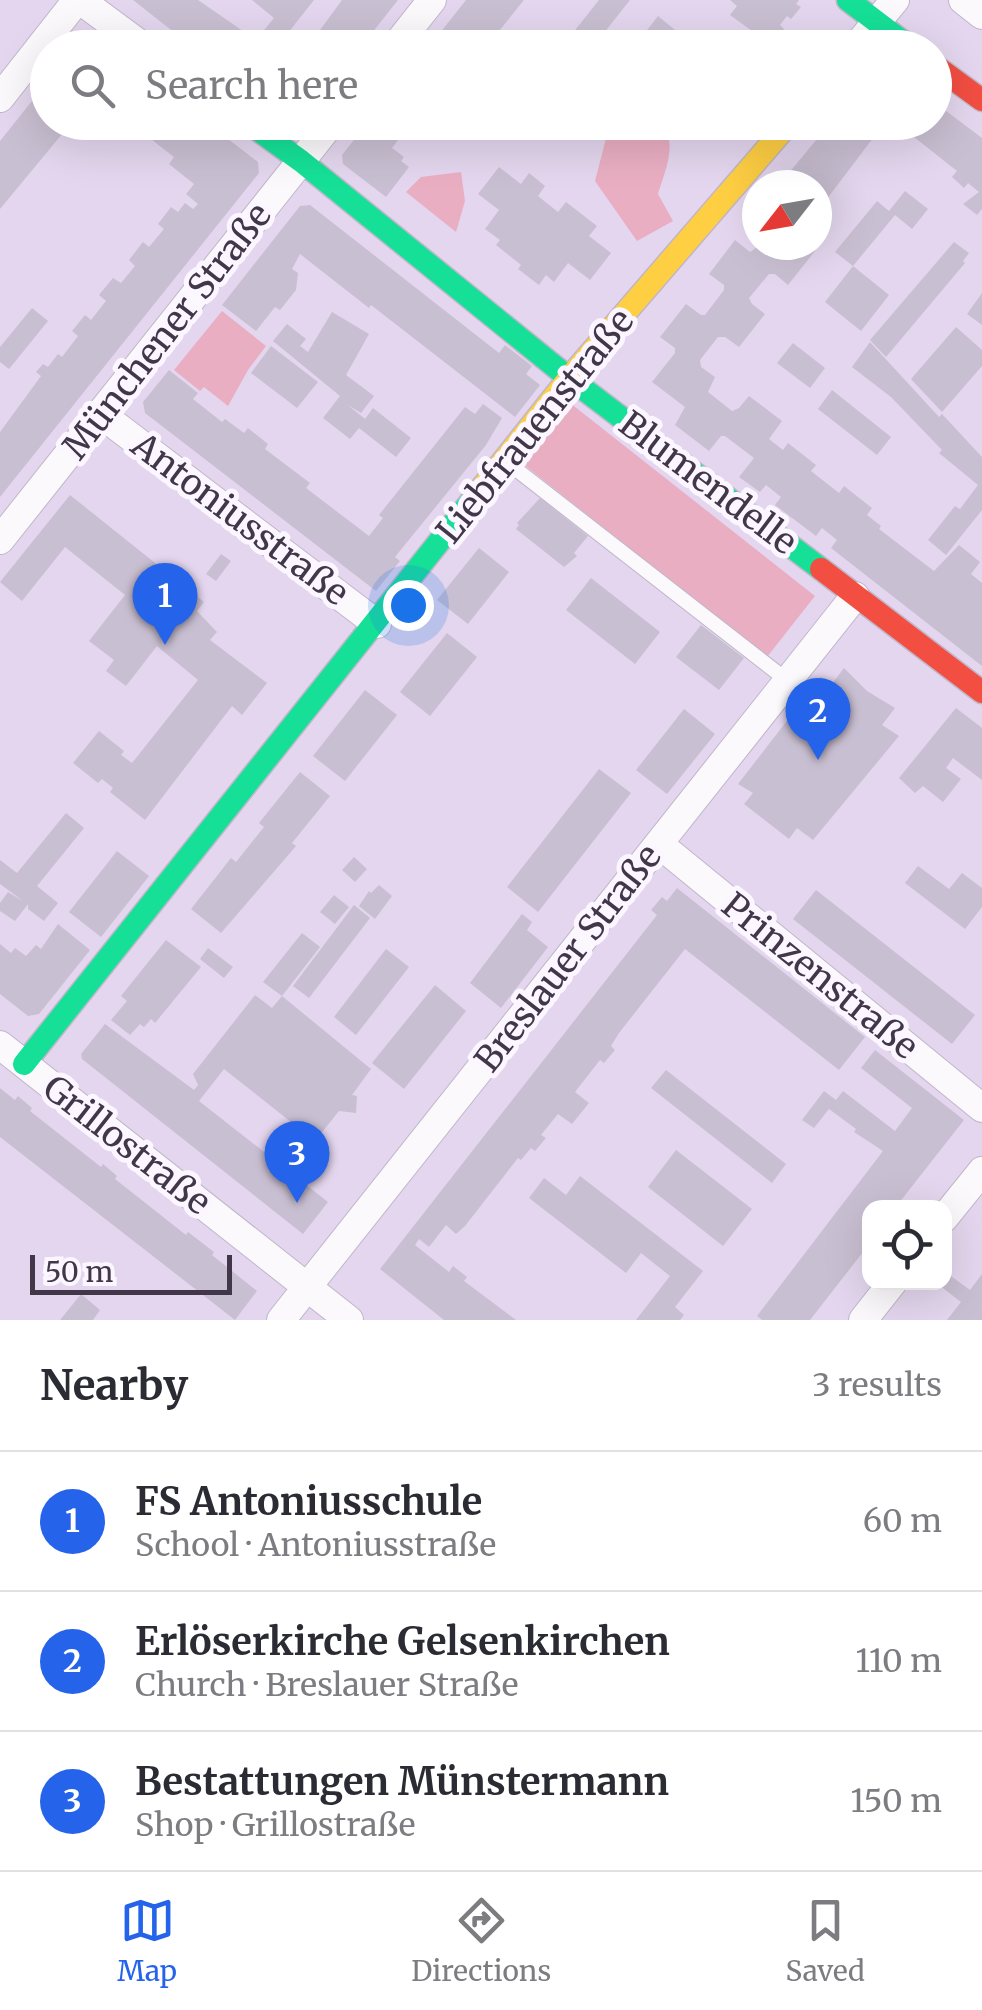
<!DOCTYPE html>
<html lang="en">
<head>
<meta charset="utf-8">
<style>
  :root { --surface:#fff; --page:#f2f2f3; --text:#2b2b33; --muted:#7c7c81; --line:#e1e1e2; --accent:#2563eb }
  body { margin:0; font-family:Merriweather,serif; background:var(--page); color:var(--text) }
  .controls { position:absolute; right:30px; bottom:30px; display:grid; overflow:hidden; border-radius:20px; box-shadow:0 10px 40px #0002 }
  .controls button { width:90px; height:90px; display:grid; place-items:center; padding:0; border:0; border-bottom:2px solid var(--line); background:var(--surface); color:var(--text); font:50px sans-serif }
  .compass { position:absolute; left:742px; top:170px; width:90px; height:90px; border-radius:50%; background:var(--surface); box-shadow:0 10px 40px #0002; rotate:239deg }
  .scale { position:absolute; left:30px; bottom:25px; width:202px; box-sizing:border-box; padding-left:10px; border:5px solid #413749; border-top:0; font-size:28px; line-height:35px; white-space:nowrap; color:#413749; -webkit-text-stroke:8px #fbf6ff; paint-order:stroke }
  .you { position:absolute; left:408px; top:605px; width:35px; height:35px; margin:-25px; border:8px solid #fff; border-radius:50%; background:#1a73e8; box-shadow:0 0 0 15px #1a73e833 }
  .badge { display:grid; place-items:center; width:65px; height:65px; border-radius:50%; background:var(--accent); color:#fff; font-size:32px; font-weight:700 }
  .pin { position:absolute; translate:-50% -82px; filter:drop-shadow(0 2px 5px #0008) }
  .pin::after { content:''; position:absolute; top:52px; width:35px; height:30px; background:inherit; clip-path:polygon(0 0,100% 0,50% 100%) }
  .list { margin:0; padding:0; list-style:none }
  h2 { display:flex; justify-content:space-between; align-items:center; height:130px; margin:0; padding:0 40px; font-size:42px }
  h2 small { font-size:32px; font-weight:400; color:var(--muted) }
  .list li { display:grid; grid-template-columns:65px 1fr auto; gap:30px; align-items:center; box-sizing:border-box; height:140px; padding:0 40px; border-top:2px solid var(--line) }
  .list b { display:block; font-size:38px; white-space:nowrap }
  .list p { margin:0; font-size:32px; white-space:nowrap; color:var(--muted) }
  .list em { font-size:32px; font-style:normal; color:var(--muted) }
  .icon { flex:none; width:55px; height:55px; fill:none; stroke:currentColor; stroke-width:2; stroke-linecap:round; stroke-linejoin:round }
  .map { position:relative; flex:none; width:982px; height:1320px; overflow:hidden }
  .search { position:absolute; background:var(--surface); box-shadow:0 10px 40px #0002; left:30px; right:30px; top:30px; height:110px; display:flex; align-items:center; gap:25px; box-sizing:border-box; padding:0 35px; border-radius:55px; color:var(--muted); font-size:38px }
  .sheet { height:550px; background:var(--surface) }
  nav { display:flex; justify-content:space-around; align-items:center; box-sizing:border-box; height:140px; border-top:2px solid var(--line); background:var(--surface); font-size:28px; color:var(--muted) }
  nav a { display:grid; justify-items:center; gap:5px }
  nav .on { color:var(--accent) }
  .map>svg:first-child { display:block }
  .green { fill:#e9aec2 }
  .building { fill:#c9bfd2 }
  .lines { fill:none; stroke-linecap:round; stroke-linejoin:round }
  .lane-casing { stroke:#c0b6c9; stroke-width:16 }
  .street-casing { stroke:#c0b6c9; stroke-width:30 }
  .fast-casing { stroke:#c0b6c9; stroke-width:25 }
  .slow-casing { stroke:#c0b6c9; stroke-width:25 }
  .jam-casing { stroke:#c0b6c9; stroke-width:25 }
  .lane { stroke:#fbf9fc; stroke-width:14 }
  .street { stroke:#fbf9fc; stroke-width:28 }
  .fast { stroke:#16e098; stroke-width:22 }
  .slow { stroke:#ffcf43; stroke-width:22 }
  .jam { stroke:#f24e42; stroke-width:22 }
  .labels { text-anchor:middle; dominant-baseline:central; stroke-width:10; stroke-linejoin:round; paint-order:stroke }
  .street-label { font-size:35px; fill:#413749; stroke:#fbf6ff }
</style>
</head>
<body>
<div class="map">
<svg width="982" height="1320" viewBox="0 0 982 1320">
  <rect width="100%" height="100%" fill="#e3d6ee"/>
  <g class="green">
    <path d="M610 123H662C678 144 665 171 658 194L673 221 637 241 595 181Z"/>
    <path d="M461 172 465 201 456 232 406 192 421 177Z"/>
    <path d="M222 311 266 346 248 370 228 406 204 387 200 391 174 370Z"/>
    <path d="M565 399 815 596 767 657 518 460Z"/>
  </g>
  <g class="building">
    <path d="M133 0H198L256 40 274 18 252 0H314L276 48H194Z"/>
    <path d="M342 0H398L360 48H307Z"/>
    <path d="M466 0H524L495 36 491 33 480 48H428Z"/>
    <path d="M599 0H630L592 48H561Z"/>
    <path d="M730 0H799L796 4 801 7 791 19 787 16 780 25 784 29 776 39 772 36 767 42 730 15 737 6Z"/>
    <path d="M658 16 675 30 660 48H633Z"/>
    <path d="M88 31 109 48H75Z"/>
    <path d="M48 81V122H72L0 209V141Z"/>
    <path d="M934 102 982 138V209L977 215 963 204 979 192 968 183 964 188 952 177 957 171 895 122H934Z"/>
    <path d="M129 122H206L258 162 259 173 0 497V432L41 376 36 372 43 364 48 367 58 354 62 357 78 336 72 331 85 315 91 320 106 301 99 295 113 278 121 283 135 266 129 260 143 242 149 247 164 229 158 224 171 207 178 212 185 203 193 209 198 204 186 194 194 184 169 164 174 157Z"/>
    <path d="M368 122H376L398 140 392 148 404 157 401 161 409 167 386 197 343 164 342 155Z"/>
    <path d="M831 122H890V129L883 128 870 142 817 212V185H779Z"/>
    <path d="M499 167 521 184 529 173 545 186 538 196 558 212 566 202 597 226 589 236 611 253 590 280 568 263 554 282 546 275 539 285 518 269 521 265 496 245 500 240 485 229 499 210 478 194Z"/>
    <path d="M905 191 928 209 912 229 895 215 853 266 835 252 877 201 889 211Z"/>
    <path d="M310 205 499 353 505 345 532 366 526 374 540 385 515 417 371 305 369 308 300 254 292 269 298 273 296 290 280 310 275 307 256 331 222 305 300 206Z"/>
    <path d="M735 240 750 252 760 245H807L815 251 788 285 775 274H769L749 298 752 304 765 314 739 347 725 337H718L700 360 701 367 715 377 708 392 732 411 739 408 749 396 782 421 769 439 783 450 788 443 816 465 811 471 839 493 844 486 872 508 867 515 881 526 879 529 934 571 959 545 980 562 971 574 982 583V666L831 548 837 540 822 528 816 536 775 505 781 497 766 485 760 492 739 477 754 458 725 436H721L709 451 675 425 685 407 652 382 675 353V348L660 337 686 304 701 315H705L724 290V285L709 274Z"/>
    <path d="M954 242 969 253 963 261 965 263 886 357 870 340Z"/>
    <path d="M853 266 889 295 861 331 825 302Z"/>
    <path d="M982 293V325L967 314Z"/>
    <path d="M32 308 48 321 9 369 0 362V347Z"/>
    <path d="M332 312 369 334 346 375 374 396 361 413 348 405 365 419 373 408 411 438 396 457 359 428 350 439 323 418 340 396 273 341 287 324 306 339 300 346 308 352Z"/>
    <path d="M956 327 982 350V366L942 412 911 379Z"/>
    <path d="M870 342 939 417 942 414 982 457V510L946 555 928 540 955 506 960 509 978 485 939 453 942 450 891 397 852 367Z"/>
    <path d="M793 343 825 368 810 388 777 363Z"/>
    <path d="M271 346 318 382 297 408 251 373Z"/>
    <path d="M169 370 198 393 193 399 222 422 225 419 244 433 248 428 268 444 265 449 310 483 306 488 369 536 383 518 379 515 465 407 475 414 483 404 502 418 486 445 395 557 400 561 376 591 145 413 143 402Z"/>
    <path d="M832 390 891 437 877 455 818 409Z"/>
    <path d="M70 495 204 602 197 611 217 632 210 640 267 683 242 715 232 706 145 820 110 792 113 788 102 779 98 783 73 763 99 731 124 751 121 755 132 763 198 680 157 646 126 686 106 671 114 660 89 641 125 595 65 547 22 601 0 582Z"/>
    <path d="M540 498 588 536 574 553 577 556 564 567 516 529 519 525 517 523Z"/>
    <path d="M479 548 509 572 468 624 437 600Z"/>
    <path d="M221 554 231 561 216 581 206 574Z"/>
    <path d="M591 578 660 632 635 664 566 610Z"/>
    <path d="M701 625 744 658 719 690 676 657Z"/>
    <path d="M447 633 477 657 430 716 400 692Z"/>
    <path d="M844 668 867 691 895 708 882 725 899 736 813 840 797 828 789 839 744 804 753 793 738 784 821 677 831 685Z"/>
    <path d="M365 690 397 715 345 781 313 756Z"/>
    <path d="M956 708 982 728V780L953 758 946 768 961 779 943 802 923 786 915 793 899 778Z"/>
    <path d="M684 709 715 734 667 794 636 770Z"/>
    <path d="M599 769 631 793 538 912 507 887Z"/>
    <path d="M300 772 330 796 292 843 296 846 221 933 191 909 231 858 236 862 264 827 259 823Z"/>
    <path d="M66 813 84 828 37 886 58 903 44 921 28 909V904L15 921 0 911V903L8 892 23 901 0 884V860L17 873Z"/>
    <path d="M117 851 149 876 101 937 69 912Z"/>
    <path d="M354 857 367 869 355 882 342 870Z"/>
    <path d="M918 866 949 889 962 873 982 888V907L965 929 905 883Z"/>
    <path d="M379 885 392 896 375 919 359 906 369 891 371 893Z"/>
    <path d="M677 888 865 1037 839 1070 685 949 619 1033 611 1046 615 1050 604 1063 600 1060 575 1092 589 1103 572 1124 558 1114 541 1135 546 1138 535 1151 531 1148 521 1160 518 1158 465 1226 456 1234 446 1225 429 1247 419 1239 415 1245 449 1272 453 1266 467 1277 464 1281 516 1320H444L380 1269 657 915 651 910 662 897 667 901Z"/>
    <path d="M816 890 975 1015 952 1044 793 919Z"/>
    <path d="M334 895 349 907 335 924 320 912Z"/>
    <path d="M354 905 370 918 309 998 293 986Z"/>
    <path d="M522 914 532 922 527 930 548 947 501 1008 470 983Z"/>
    <path d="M58 924 90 950 39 1014 28 1016 0 994V944L11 953 15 948 26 956 36 945 41 949Z"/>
    <path d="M302 933 320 947 282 996 263 982Z"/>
    <path d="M166 940 201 967 155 1023 151 1019 144 1027 140 1024 130 1035 111 1020 127 1001 121 996Z"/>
    <path d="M208 948 233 967 224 978 200 959Z"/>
    <path d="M386 949 409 967 356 1035 334 1017Z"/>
    <path d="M435 985 466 1011 404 1089 372 1063Z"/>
    <path d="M255 995 272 1008 282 996 371 1069 352 1095 357 1096 356 1113 339 1111 315 1141 224 1069 199 1101 328 1202 303 1234 82 1059 81 1054 105 1024 194 1090 198 1085 193 1074Z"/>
    <path d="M875 1050 964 1120 895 1208H870V1243L810 1320H762L757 1316 883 1151 854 1132 856 1129 829 1109 814 1128 802 1120 824 1091 836 1100 843 1091 895 1131 912 1108 861 1068Z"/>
    <path d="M666 1070 786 1164 772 1183 651 1088Z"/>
    <path d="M0 1088 15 1100 18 1096 32 1108 30 1111 101 1167 103 1164 117 1176 115 1179 186 1235 188 1232 214 1252 212 1255 257 1291 235 1320 0 1137Z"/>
    <path d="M676 1150 752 1209 723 1246 648 1187Z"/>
    <path d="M580 1176 703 1271 675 1307 684 1315 680 1320H636L670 1276 641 1253 626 1273 529 1198 544 1178 566 1195Z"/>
    <path d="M948 1274 970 1290 982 1274V1320H947L961 1302 939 1285 944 1282Z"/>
    <path d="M81 1294 100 1310 93 1320H60Z"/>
  </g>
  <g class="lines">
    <defs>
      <path id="lane" d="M508 463 788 681"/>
      <g id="street">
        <path d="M80 0 145 48"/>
        <path d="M963 0 982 15"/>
        <path d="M394 48 432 0"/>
        <path d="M855 48 895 0"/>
        <path d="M0 98 77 0"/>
        <path d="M102 415 377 624"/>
        <path d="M0 540 332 122"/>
        <path d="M659 844 982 1108"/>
        <path d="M0 1045 349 1320"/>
        <path d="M944 1218 982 1171"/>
        <path d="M281 1320 855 596"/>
        <path d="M863 1320 893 1282"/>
      </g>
      <g id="fast">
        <path d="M848 0 911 48"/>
        <path d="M247 122 301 161 569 378 821 569"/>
        <path d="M24 1064 477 494"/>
      </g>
      <path id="slow" d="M477 494 569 378 790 122"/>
      <g id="jam">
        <path d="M934 65 982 100"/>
        <path d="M821 569 982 692"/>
      </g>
    </defs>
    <use href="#lane" class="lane-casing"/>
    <use href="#street" class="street-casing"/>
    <use href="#fast" class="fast-casing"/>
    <use href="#slow" class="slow-casing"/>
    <use href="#jam" class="jam-casing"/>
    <use href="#lane" class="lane"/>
    <use href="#street" class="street"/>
    <use href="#fast" class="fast"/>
    <use href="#slow" class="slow"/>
    <use href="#jam" class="jam"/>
  </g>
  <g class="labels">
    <g class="street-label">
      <text transform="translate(167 331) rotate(-52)">Münchener Straße</text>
      <text transform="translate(535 426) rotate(-51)">Liebfrauenstraße</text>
      <text transform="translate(708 483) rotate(37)">Blumendelle</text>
      <text transform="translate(240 519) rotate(37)">Antoniusstraße</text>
      <text transform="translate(568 958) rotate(-52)">Breslauer Straße</text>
      <text transform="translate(820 976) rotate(39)">Prinzenstraße</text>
      <text transform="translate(127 1145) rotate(38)">Grillostraße</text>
    </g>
  </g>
</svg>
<div class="controls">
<button><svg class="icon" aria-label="locate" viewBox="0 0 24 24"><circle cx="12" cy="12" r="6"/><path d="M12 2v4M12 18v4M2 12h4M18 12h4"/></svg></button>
</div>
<svg class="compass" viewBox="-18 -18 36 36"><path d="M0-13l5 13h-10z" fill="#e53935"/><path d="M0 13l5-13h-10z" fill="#7c7c81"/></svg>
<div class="scale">50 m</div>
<div class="you"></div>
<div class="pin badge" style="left:165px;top:645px">1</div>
<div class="pin badge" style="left:818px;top:760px">2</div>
<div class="pin badge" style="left:297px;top:1203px">3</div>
<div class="search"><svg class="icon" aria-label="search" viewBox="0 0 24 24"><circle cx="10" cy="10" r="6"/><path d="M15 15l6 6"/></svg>Search here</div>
</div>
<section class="sheet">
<h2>Nearby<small>3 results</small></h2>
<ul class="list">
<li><span class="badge">1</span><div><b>FS Antoniusschule</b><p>School · Antoniusstraße</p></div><em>60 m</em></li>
<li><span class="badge">2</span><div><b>Erlöserkirche Gelsenkirchen</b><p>Church · Breslauer Straße</p></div><em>110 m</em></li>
<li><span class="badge">3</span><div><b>Bestattungen Münstermann</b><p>Shop · Grillostraße</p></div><em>150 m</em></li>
</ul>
</section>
<nav>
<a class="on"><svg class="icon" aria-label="map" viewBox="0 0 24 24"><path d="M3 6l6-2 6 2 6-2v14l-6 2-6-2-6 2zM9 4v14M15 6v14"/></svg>Map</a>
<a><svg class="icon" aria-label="directions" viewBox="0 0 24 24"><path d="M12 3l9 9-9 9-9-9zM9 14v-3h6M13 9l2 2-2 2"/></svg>Directions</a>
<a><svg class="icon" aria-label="saved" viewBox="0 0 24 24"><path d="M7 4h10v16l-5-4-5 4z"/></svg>Saved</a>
</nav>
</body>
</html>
